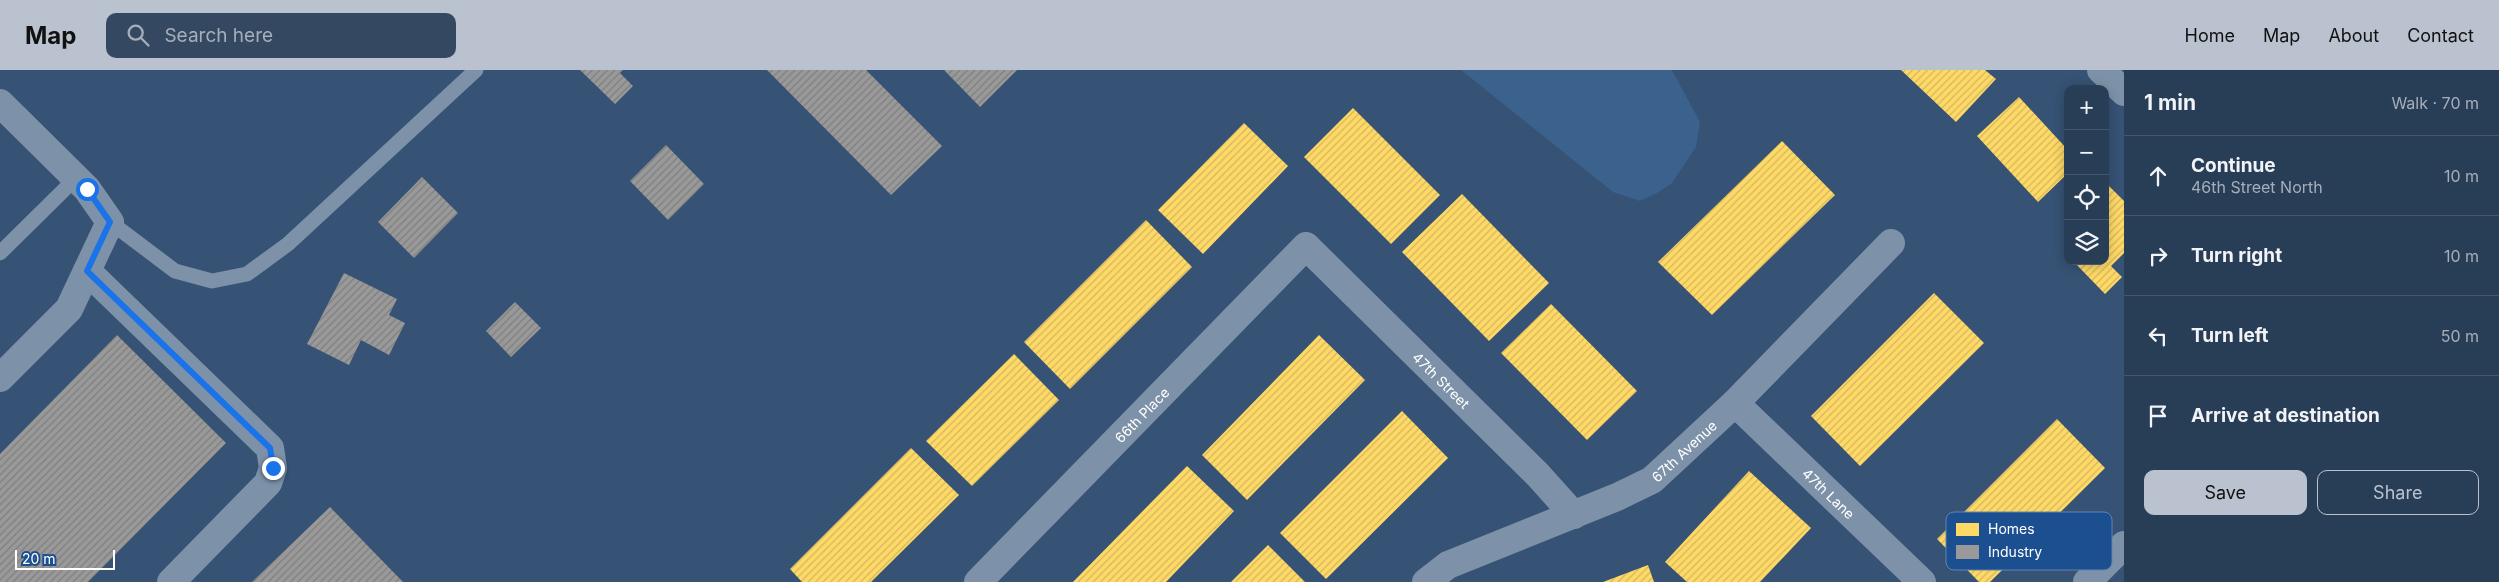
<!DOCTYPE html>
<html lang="en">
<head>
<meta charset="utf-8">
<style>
  :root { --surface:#283e57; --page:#344961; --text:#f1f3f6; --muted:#a5aeba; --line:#44576d; --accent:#b9c2ce }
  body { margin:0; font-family:Inter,sans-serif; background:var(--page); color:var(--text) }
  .controls { position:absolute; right:15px; top:15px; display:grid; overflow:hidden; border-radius:10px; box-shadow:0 2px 12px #0003 }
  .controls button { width:45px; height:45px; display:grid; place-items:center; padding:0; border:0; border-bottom:1px solid var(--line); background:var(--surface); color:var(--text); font:25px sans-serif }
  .scale { position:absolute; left:15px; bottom:12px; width:100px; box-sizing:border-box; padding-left:5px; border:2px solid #fff; border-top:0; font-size:14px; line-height:18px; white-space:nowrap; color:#fff; -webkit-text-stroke:4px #1b4f8f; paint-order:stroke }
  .stop { position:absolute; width:15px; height:15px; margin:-11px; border:4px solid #1a73e8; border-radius:50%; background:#fff }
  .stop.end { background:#1a73e8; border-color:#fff; box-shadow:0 1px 5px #0008 }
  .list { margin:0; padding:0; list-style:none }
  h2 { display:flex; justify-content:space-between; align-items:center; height:65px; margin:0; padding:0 20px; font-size:21px }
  h2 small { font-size:16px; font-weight:400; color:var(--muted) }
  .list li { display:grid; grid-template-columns:32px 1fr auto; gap:15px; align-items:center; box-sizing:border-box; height:80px; padding:0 20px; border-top:1px solid var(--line) }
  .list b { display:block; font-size:19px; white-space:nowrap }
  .list p { margin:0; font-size:16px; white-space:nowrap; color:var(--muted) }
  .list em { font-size:16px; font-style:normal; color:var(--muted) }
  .actions { display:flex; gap:10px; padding:15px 20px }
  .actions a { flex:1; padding:11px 0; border:1px solid var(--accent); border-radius:10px; text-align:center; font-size:18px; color:var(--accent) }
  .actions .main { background:var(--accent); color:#111 }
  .icon { flex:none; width:28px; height:28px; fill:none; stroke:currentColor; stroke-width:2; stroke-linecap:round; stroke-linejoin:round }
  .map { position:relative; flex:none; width:2124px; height:512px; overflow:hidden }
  header { display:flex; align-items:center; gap:30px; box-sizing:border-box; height:70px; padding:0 25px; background:var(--accent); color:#111 }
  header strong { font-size:24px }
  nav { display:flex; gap:28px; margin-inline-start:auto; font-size:18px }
  .search { width:350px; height:45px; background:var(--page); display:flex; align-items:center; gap:12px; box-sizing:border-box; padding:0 18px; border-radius:10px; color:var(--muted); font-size:19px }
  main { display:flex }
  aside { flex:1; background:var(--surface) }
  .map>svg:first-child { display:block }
  .water { fill:#3b618d }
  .homes { fill:url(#homes-hatch) }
  .industry { fill:url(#industry-hatch) }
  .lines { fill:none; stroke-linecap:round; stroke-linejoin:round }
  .service { stroke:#7d92a8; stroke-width:15 }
  .minor { stroke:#7d92a8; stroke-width:28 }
  .route { stroke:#1a73e8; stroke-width:6 }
  .labels { text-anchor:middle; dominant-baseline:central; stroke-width:5; stroke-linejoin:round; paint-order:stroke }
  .street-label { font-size:14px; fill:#fff; stroke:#1b4f8f }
  .key { fill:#1b4f8f; stroke:#5f84b1; stroke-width:1 }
  .key-label { font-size:14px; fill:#fff }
</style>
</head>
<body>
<header>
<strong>Map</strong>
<div class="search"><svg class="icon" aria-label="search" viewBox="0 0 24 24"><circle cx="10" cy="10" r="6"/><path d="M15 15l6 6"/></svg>Search here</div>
<nav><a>Home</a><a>Map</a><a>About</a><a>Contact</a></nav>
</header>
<main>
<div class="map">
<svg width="2124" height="512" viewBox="0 0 2124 512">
  <defs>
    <pattern id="homes-hatch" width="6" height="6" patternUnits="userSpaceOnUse" patternTransform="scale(1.25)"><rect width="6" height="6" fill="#ffd966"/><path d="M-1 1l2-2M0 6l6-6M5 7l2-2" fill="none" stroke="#d2b660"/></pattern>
    <pattern id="industry-hatch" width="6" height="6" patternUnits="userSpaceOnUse" patternTransform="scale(1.25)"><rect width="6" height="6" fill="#999"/><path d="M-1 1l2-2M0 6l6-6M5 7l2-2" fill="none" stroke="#7e7e7e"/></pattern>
  </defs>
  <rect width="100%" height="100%" fill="#365274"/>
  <path class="water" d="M1461 0H1672L1700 52 1696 77 1672 113 1657 123 1640 131 1613 122Z"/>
  <g class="homes">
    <path d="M1901 0H1985L1996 9 1956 52Z"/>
    <path d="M2019 27 2068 80V103L2038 132 1977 66Z"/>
    <path d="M1353 38 1440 125 1391 174 1304 87Z"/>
    <path d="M1244 53 1288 96 1203 184 1158 140Z"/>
    <path d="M1782 71 1835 125 1712 245 1658 192Z"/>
    <path d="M2105 112 2124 131V183L2111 196 2122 207 2105 224 2073 191H2105Z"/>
    <path d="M1462 124 1549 213 1489 271 1402 182Z"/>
    <path d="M1146 150 1192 197 1070 319 1024 272Z"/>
    <path d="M1934 223 1984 273 1860 396 1811 346Z"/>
    <path d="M1551 234 1637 321 1587 370 1501 283Z"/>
    <path d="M1319 265 1365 310 1247 430 1202 385Z"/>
    <path d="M1014 284 1059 330 972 416 926 371Z"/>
    <path d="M1402 341 1448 388 1326 509 1280 463Z"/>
    <path d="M2057 349 2105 398 1990 512H1979L1937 469Z"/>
    <path d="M911 378 959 425 871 512H802L790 499Z"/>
    <path d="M1187 396 1234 441 1166 512H1073Z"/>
    <path d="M1749 401 1811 458 1760 512H1687L1665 492Z"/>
    <path d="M1268 475 1305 512H1231Z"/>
    <path d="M1648 495 1654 512H1603Z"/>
  </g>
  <g class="industry">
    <path d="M580 0H623L620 3 633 16 615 34Z"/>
    <path d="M767 0H866L942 76 891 125Z"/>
    <path d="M944 0H1017L980 37Z"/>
    <path d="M666 75 704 114 668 150 630 111Z"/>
    <path d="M422 107 458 143 414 188 378 152Z"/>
    <path d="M344 203 397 229 389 245 405 253 389 285 361 270 349 295 307 274Z"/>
    <path d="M515 232 541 258 511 287 486 261Z"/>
    <path d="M117 265 226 373 88 512H0V384Z"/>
    <path d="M330 437 403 512H252Z"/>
  </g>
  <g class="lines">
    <g class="service">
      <path d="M110 152 175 201 212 211 247 204 288 174 476 0"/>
      <path d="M0 183 76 108"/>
    </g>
    <g class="minor">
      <path d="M2101 0 2124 22"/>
      <path d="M0 33 87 119 110 152 69 239 0 308"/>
      <path d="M87 201 270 378 273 398 268 413 171 512"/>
      <path id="s1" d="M1735 333 1922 512"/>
      <path id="s2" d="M978 512 1306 176 1538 405 1574 445"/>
      <path id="s3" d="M1426 512 1448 495 1617 427 1652 410 1735 333 1891 173"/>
      <path d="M2087 512 2124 475"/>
    </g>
  </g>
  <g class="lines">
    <path class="route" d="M87 119 110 152 87 201 270 378 273 398"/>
  </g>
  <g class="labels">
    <g class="street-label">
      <text stroke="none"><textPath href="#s2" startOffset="660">47th Street</textPath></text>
      <text stroke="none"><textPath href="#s2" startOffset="234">66th Place</textPath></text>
      <text stroke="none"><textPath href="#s3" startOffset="292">67th Avenue</textPath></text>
      <text stroke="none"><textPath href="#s1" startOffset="130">47th Lane</textPath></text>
    </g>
  </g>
  <rect x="1946" y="442" width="166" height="58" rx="8" class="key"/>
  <rect x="1956" y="453" width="23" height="13" fill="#ffd966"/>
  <rect x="1956" y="475" width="23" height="14" fill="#999"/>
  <g class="key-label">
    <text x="1988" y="464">Homes</text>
    <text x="1988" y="487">Industry</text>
  </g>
</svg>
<div class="controls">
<button>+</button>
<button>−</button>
<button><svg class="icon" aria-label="locate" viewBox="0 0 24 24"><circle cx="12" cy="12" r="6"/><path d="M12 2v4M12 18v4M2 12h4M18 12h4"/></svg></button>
<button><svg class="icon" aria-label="layers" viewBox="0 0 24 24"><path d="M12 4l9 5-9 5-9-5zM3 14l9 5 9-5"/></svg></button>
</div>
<div class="scale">20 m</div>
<div class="stop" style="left:87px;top:119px"></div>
<div class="stop end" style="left:273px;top:398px"></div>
</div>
<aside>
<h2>1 min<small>Walk · 70 m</small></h2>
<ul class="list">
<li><svg class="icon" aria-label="ahead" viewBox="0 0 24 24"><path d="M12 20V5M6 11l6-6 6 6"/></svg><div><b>Continue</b><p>46th Street North</p></div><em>10 m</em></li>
<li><svg class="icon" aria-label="right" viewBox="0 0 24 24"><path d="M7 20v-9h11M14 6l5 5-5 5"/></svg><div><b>Turn right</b></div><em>10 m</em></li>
<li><svg class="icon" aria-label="left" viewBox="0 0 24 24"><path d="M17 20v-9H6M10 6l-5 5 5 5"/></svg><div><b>Turn left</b></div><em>50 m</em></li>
<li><svg class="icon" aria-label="arrive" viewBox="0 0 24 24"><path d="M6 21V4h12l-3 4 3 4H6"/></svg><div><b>Arrive at destination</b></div></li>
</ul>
<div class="actions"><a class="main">Save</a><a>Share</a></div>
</aside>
</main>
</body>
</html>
